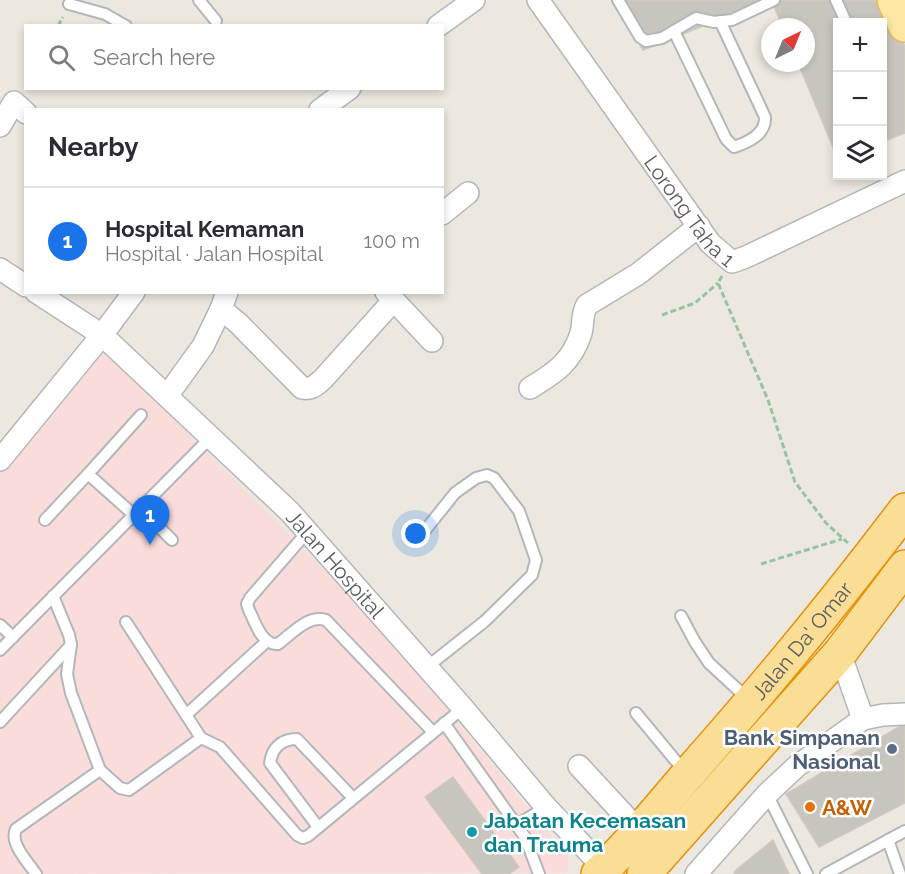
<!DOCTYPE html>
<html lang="en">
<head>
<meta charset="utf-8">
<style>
  :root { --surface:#fff; --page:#f7f7f7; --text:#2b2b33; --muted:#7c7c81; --line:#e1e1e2; --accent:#1a73e8 }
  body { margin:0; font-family:Raleway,sans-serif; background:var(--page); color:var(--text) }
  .controls { position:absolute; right:18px; top:18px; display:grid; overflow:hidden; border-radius:0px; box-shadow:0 3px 9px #0003 }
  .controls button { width:54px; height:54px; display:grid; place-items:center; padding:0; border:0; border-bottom:2px solid var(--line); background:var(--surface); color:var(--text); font:30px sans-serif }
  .compass { position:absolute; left:761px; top:18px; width:54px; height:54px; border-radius:50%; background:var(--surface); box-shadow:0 3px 9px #0003; rotate:43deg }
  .you { position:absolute; left:416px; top:534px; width:21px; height:21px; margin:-15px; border:4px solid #fff; border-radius:50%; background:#1a73e8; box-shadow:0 0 0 9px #1a73e833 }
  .badge { display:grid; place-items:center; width:39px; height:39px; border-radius:50%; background:var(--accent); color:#fff; font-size:20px; font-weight:700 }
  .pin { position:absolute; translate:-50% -50px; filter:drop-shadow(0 2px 3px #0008) }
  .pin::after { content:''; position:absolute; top:32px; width:21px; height:18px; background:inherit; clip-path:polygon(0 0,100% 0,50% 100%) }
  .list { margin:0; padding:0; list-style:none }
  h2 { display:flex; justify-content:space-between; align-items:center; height:78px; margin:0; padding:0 24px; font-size:26px }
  h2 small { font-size:20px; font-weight:400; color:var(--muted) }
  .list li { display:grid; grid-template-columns:39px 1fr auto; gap:18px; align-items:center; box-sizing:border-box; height:108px; padding:0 24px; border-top:2px solid var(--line) }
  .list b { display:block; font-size:22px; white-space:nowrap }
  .list p { margin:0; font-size:20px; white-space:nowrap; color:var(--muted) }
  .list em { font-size:20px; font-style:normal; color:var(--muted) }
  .icon { flex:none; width:33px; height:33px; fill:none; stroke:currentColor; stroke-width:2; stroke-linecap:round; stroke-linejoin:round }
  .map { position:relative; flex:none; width:905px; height:874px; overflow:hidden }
  .search { position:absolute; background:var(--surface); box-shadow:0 3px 9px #0003; left:24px; top:24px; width:420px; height:66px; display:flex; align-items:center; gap:15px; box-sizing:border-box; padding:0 21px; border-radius:0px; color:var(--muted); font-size:22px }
  .panel { position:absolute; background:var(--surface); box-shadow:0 3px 9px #0003; left:24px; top:108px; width:420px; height:186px; border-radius:0px }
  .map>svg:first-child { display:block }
  .medical { fill:#fadcdb }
  .building { fill:#c8c5bf; stroke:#d0c9bf; stroke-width:1.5 }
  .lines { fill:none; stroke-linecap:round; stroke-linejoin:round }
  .service-casing { stroke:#b3b7bb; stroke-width:14 }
  .minor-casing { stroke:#b3b7bb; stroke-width:24 }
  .primary-casing { stroke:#edb858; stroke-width:36 }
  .trunk-casing { stroke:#e59007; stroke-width:36 }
  .path { stroke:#96c3a0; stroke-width:3; stroke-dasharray:6 3; stroke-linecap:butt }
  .service { stroke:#fff; stroke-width:10 }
  .minor { stroke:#fff; stroke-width:21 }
  .primary { stroke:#fce8a4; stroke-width:33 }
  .trunk { stroke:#fade96; stroke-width:33 }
  .service-dot { fill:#5c6f8a; stroke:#fff; stroke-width:2 }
  .food-dot { fill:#e8710a; stroke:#fff; stroke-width:2 }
  .culture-dot { fill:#0f9aa8; stroke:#fff; stroke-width:2 }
  .labels { text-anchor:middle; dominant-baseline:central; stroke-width:5; stroke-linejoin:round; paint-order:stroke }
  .street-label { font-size:21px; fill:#595d61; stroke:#fff }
  .service-label { font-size:21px; font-weight:bold; fill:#4e5e75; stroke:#fff; text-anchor:end }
  .food-label { font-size:21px; font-weight:bold; fill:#c56008; stroke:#fff; text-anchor:start }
  .culture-label { font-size:21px; font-weight:bold; fill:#0d838f; stroke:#fff; text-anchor:start }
</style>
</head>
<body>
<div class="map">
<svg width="905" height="874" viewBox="0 0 905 874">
  <rect width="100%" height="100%" fill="#ece8e0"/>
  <path class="medical" d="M100 344 368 614 569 858 567 873 0 874V476Z"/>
  <g class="building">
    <path d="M614 0H768L643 50Z"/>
    <path d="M771 0H885L905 47V133L882 142V22H838V159L798 63H806V27H783Z"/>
    <path d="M905 723V803L819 847 786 794Z"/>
    <path d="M453 777 519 867 509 874H482L425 797Z"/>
    <path d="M773 840 789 874H734L735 871Z"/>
  </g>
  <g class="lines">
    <defs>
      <g id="service">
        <path d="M199 0 216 21"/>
        <path d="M618 0 640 37 646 41 662 38 696 18 714 22 732 20 774 0"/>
        <path d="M836 0 846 22"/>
        <path d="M69 4 105 14 126 26"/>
        <path d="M674 31 726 139 734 147C749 142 766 134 765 117L720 21"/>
        <path d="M88 474 141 415"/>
        <path d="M140 508 172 540"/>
        <path d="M45 520 88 474 134 515"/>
        <path d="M308 531 250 598 247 604 249 610C255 622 262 646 278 644 292 634 308 614 326 620L433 732"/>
        <path d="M419 538 455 493 476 478 487 475 494 478 519 511 536 560 532 575 485 621 427 667"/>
        <path d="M53 596 69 635 71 644 67 674 71 693 100 770 120 788 129 790 201 738"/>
        <path d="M681 616 695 642 709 663 748 699"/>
        <path d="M126 622 201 738 220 747 297 835 303 838 308 836 463 708"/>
        <path d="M0 625 13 637"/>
        <path d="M0 650 211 437"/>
        <path d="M636 713 685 772"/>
        <path d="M186 715 266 642"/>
        <path d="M0 722 71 645"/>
        <path d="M444 723 525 837 539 874"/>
        <path d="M767 794 807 874"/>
        <path d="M517 825 546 807"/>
        <path d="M318 827 270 763C272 748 281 739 297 739L353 798"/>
        <path d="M888 840 900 874"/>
        <path d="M36 874C28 862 9 843 16 829L100 770"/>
        <path d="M826 874 905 831"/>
      </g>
      <g id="minor">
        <path id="s1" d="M538 0 710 243 732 262 746 257 905 181"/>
        <path d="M438 26 474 0"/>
        <path d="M320 110 350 88"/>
        <path d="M0 126 14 102 26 113"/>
        <path d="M442 214 468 193"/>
        <path d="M0 269 26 286"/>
        <path id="s2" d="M36 292 102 335 290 512 463 708 546 807 604 868"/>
        <path d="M227 292 221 309 238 323 302 388C312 390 316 385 323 379L393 301"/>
        <path d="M386 292 432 341"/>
        <path d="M530 388C555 373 572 362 581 333 584 323 581 315 587 305L638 274 699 226"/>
        <path d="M167 396 203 346 221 309"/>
        <path d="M0 460 102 335 134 292"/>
        <path d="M840 653 863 719"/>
        <path d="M579 766 639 831"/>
        <path d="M696 874 767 794 797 766 863 719 883 715 905 714"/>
      </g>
      <path id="primary" d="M894 0 905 25"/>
      <g id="trunk">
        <path id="s3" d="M598 874C632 843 660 806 690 772 765 687 837 600 905 510"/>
        <path d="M644 874 840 653 905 567"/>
      </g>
    </defs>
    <use href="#service" class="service-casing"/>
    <use href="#minor" class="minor-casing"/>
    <use href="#primary" class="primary-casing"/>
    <use href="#trunk" class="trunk-casing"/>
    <g class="path">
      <path d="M58 26 63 17"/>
      <path d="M722 276 718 283 768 400 795 482 826 523 848 543"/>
      <path d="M662 315 695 303 718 283"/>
      <path d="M761 564 842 539"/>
    </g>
    <use href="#service" class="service"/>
    <use href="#minor" class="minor"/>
    <use href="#primary" class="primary"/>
    <use href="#trunk" class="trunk"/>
  </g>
  <circle class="service-dot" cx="892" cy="749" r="6"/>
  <circle class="food-dot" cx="810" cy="807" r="6"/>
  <circle class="culture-dot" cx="472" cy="832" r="6"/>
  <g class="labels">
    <g class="street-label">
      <text stroke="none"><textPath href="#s1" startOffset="260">Lorong Taha 1</textPath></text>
      <text stroke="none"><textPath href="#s2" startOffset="406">Jalan Hospital</textPath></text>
      <text stroke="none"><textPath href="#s3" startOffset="310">Jalan Da' Omar</textPath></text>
    </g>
    <g class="service-label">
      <text x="880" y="737">Bank Simpanan<tspan x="880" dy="24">Nasional</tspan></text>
    </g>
    <g class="food-label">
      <text x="822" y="807">A&amp;W</text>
    </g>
    <g class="culture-label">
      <text x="484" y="820">Jabatan Kecemasan<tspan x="484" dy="24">dan Trauma</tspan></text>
    </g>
  </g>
</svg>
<div class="controls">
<button>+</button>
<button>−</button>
<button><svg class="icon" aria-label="layers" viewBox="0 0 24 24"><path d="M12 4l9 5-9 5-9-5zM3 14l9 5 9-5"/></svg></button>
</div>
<svg class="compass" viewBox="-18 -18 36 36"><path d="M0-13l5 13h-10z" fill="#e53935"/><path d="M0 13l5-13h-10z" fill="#7c7c81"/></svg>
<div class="you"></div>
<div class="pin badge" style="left:150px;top:545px">1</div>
<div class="search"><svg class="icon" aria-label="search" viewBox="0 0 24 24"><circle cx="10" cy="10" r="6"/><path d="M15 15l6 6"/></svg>Search here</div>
<section class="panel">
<h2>Nearby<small></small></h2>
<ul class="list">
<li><span class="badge">1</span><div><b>Hospital Kemaman</b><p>Hospital · Jalan Hospital</p></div><em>100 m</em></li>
</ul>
</section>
</div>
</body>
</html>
